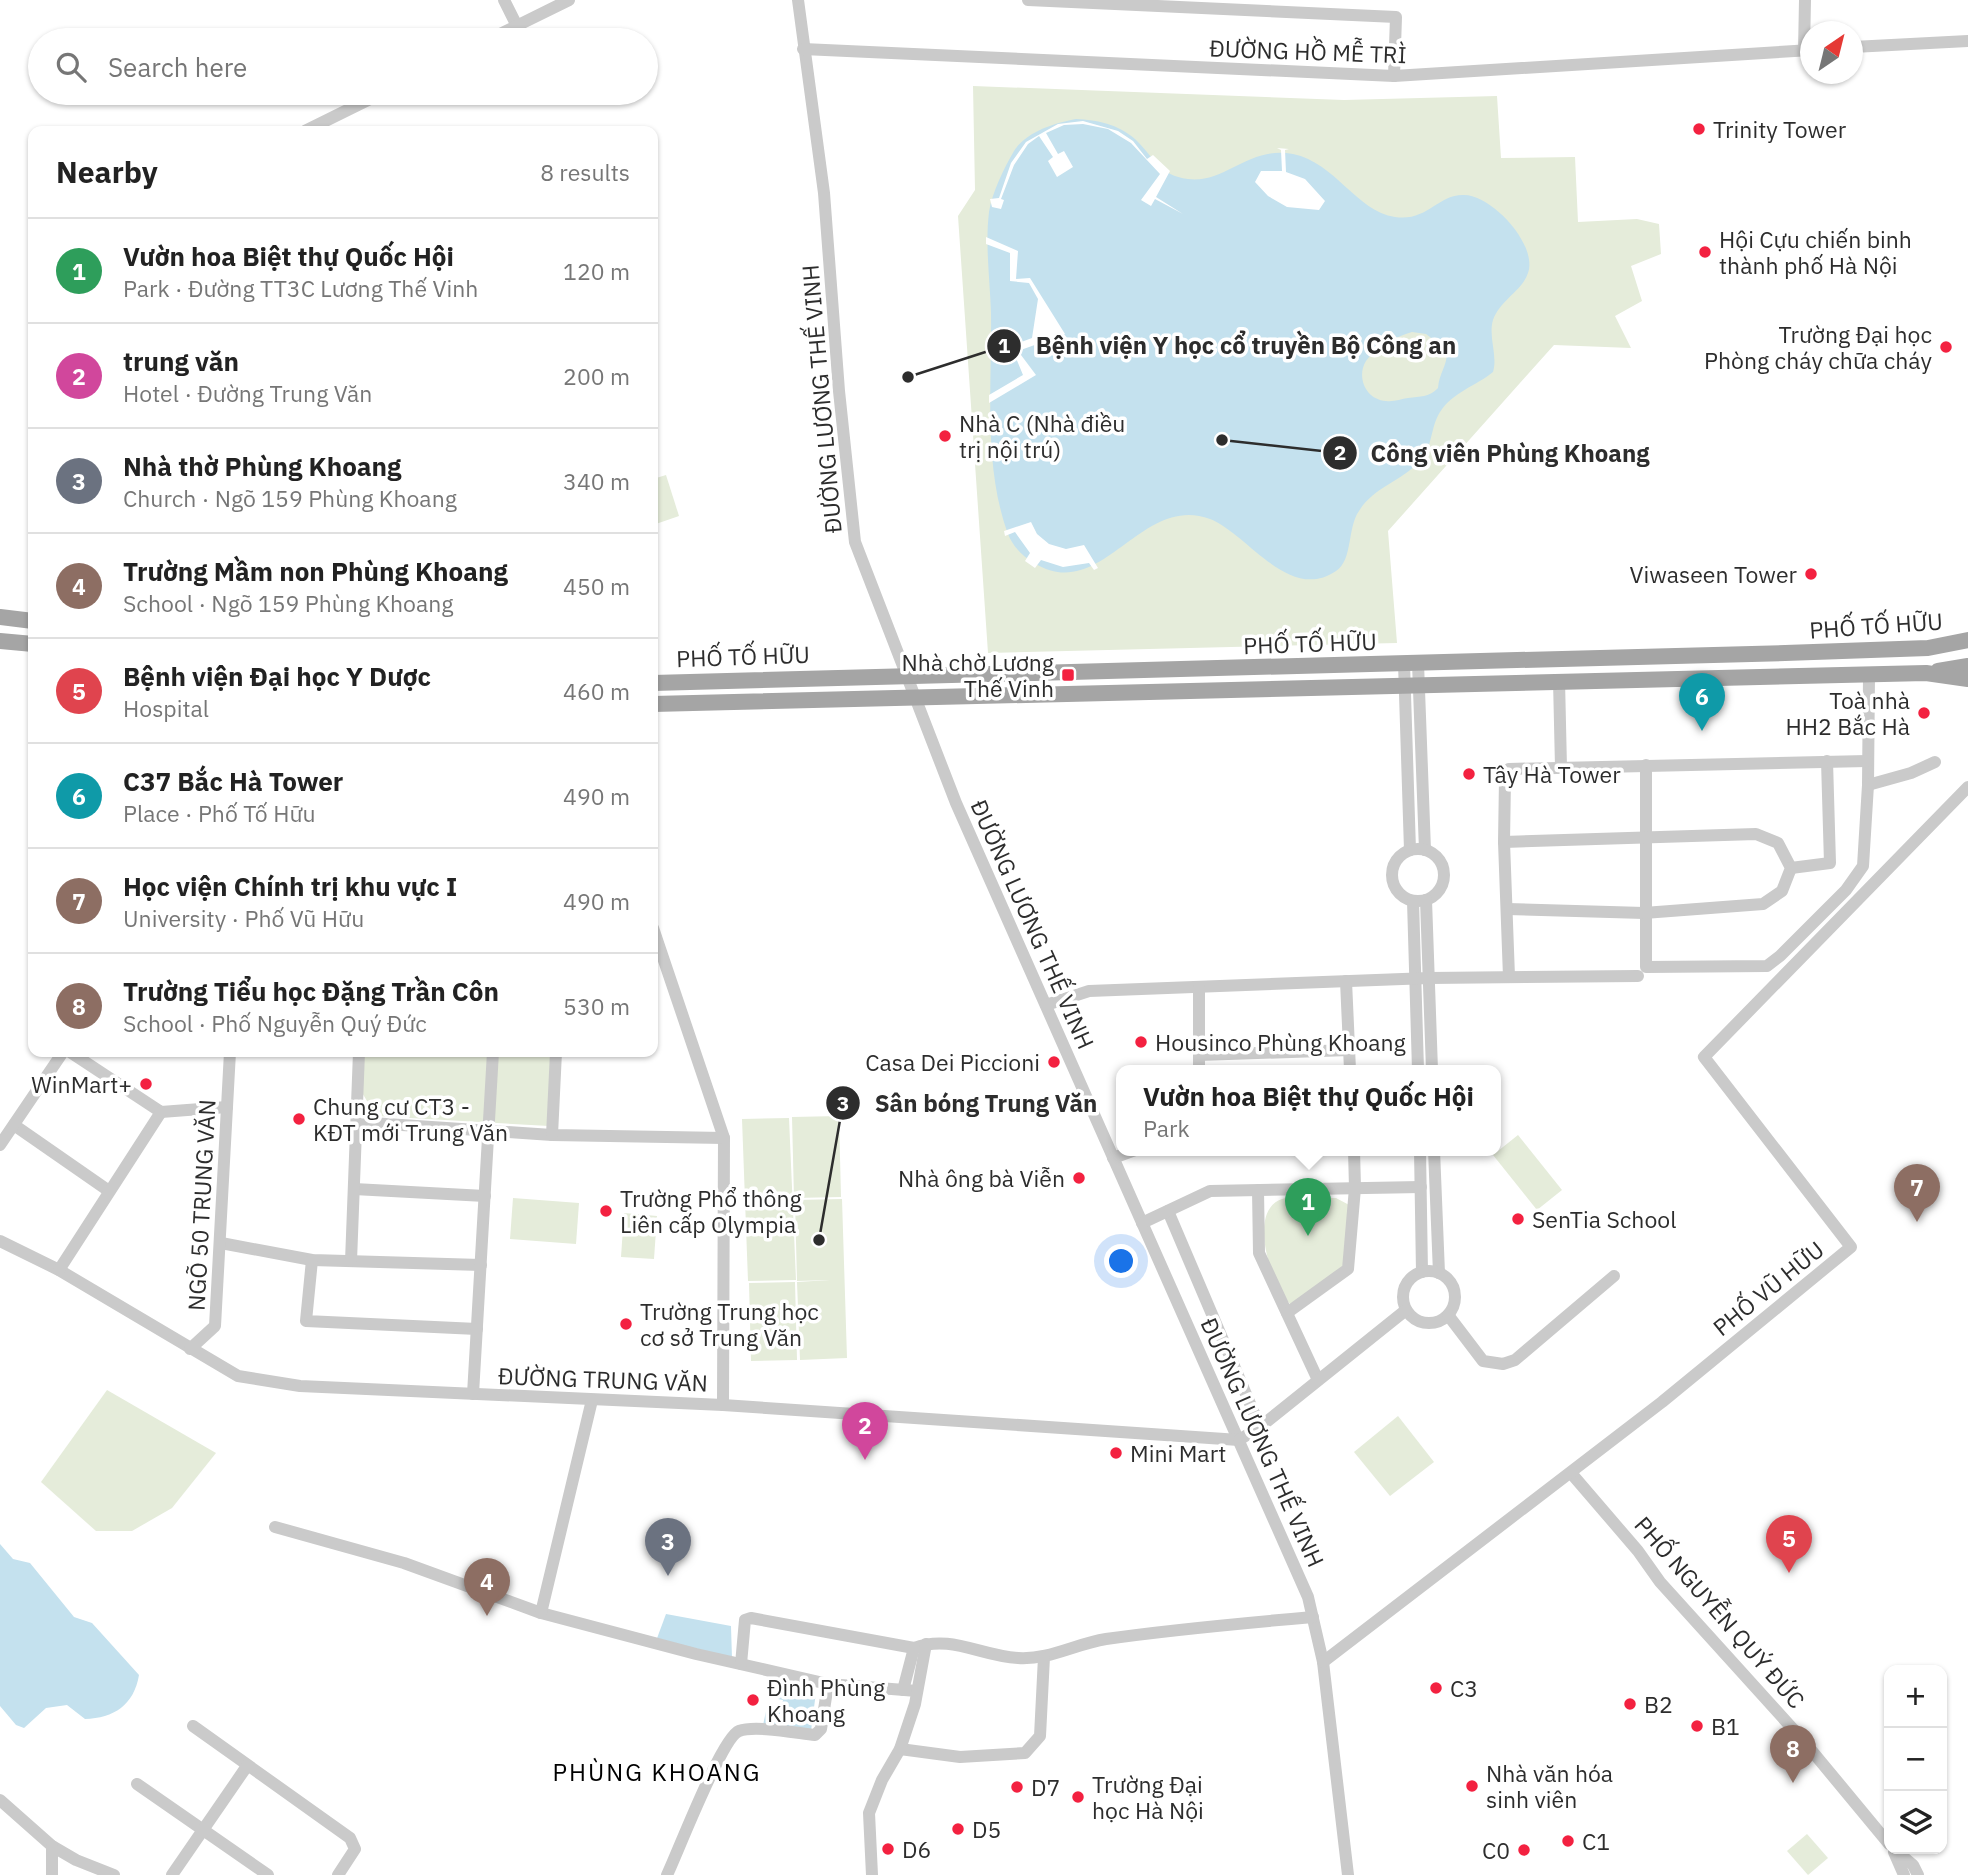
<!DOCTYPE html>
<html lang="en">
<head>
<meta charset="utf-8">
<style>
  :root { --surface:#fff; --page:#f6f6f6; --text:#222; --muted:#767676; --line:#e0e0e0; --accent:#7c3aed }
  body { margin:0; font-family:"IBM Plex Sans",sans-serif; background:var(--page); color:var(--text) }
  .controls { position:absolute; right:21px; bottom:21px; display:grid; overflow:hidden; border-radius:14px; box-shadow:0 2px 5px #0004 }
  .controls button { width:63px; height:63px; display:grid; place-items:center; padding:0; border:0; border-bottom:2px solid var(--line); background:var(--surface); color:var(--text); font:35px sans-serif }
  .compass { position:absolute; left:1800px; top:21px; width:63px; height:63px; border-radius:50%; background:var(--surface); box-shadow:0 2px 5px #0004; rotate:35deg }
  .you { position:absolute; left:1122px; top:1262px; width:24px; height:24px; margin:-18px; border:5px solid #fff; border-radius:50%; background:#1a73e8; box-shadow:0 0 0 10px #1a73e833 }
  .badge { display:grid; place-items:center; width:46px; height:46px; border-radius:50%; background:var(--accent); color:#fff; font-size:23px; font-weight:700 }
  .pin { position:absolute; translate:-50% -58px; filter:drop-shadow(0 2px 4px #0008) }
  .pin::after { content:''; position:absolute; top:37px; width:24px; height:21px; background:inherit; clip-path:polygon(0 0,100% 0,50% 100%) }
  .popup { position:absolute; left:1116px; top:1065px; width:385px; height:91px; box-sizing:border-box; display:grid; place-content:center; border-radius:14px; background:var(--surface); filter:drop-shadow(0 2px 5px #0005); font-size:23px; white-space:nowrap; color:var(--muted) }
  .popup b { font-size:26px; color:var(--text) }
  .popup::after { content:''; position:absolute; left:50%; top:100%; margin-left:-14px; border:14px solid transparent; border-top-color:var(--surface) }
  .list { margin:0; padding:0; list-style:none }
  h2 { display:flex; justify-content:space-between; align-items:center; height:91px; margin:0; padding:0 28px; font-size:30px }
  h2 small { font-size:23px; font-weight:400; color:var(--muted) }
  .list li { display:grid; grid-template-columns:46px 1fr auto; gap:21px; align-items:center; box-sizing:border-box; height:105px; padding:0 28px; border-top:2px solid var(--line) }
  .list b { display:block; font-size:26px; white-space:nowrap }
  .list p { margin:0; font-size:23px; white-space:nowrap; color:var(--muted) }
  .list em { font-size:23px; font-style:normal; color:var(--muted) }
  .icon { flex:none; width:38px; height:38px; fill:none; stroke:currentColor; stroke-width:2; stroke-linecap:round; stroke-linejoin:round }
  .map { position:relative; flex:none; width:1968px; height:1875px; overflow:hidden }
  .search { position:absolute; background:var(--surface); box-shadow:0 2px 5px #0004; left:28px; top:28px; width:630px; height:77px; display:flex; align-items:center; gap:18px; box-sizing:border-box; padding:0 24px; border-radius:38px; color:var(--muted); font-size:26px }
  .panel { position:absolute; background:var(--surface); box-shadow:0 2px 5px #0004; left:28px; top:126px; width:630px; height:931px; border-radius:14px }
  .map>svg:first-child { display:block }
  .green { fill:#e5ecda }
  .water { fill:#c4e1ee; fill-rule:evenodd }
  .pier { fill:#fff }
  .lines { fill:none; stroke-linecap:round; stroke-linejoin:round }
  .minor { stroke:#cacaca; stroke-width:12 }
  .major { stroke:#a5a5a5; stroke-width:16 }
  .poi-dot { fill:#f32140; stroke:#fff; stroke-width:2.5 }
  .labels { text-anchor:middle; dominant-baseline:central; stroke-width:7; stroke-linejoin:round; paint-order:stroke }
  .street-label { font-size:23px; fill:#2d2d2d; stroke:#fff }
  .poi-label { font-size:23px; fill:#2d2d2d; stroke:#fff; text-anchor:start }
  .neighbourhood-label { font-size:24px; letter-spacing:2px; fill:#000; stroke:#fff }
  .leader { fill:none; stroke:#2d2d2d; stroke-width:2.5 }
  .callout-dot { fill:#2d2d2d; stroke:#fff; stroke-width:2.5 }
  .mark-label { font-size:21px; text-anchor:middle; font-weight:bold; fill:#fff }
  .callout-label { font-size:24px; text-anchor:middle; font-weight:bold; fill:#2d2d2d; stroke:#fff; stroke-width:7; stroke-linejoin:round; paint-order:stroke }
</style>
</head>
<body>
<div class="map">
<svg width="1968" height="1875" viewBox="0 0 1968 1875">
  <rect width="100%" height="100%" fill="#fff"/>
  <g class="green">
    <path d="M973 86 1344 100 1497 96 1501 158 1575 157 1578 222 1637 219 1659 224 1661 254 1631 266 1642 301 1615 316 1631 348 1554 345 1388 531 1397 643 988 653 958 216 975 190Z"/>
    <path d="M666 475 679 516 653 525V479Z"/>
    <path d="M359 1052H554L549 1126 376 1116 358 1086Z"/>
    <path d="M839 1116 841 1197 794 1198 792 1117Z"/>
    <path d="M789 1118 796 1280 748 1281 742 1119Z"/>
    <path d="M1518 1135 1562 1190 1537 1210 1493 1155Z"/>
    <path d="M513 1198 579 1203 576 1244 510 1239Z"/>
    <path d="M1336 1198 1353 1207 1348 1269 1290 1304C1272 1286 1246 1211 1282 1199 1297 1194 1321 1198 1336 1198Z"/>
    <path d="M842 1199 847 1358 800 1360 797 1282 830 1280 797 1281 795 1200Z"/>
    <path d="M624 1213 657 1216 654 1259 621 1257Z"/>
    <path d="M795 1282 797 1360 751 1361 749 1283Z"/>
    <path d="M107 1390 216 1453 172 1508 132 1531H96L41 1482Z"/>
    <path d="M1398 1416 1434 1462 1390 1496 1354 1452Z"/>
    <path d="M1807 1834 1828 1858 1808 1875 1787 1851Z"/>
  </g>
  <g class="water">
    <path d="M1076 119C1097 120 1118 124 1135 139 1153 156 1160 176 1188 179 1225 184 1249 145 1293 154 1336 163 1356 211 1395 217 1427 222 1438 194 1464 195 1492 195 1538 245 1528 273 1522 291 1500 300 1493 320 1488 337 1498 355 1493 372 1476 386 1453 392 1440 412 1430 428 1433 448 1419 462 1400 482 1374 487 1359 511 1347 528 1353 560 1336 571 1289 603 1248 534 1210 519 1140 493 1102 605 1034 563 1023 556 1013 547 1008 534 983 466 992 384 991 313 990 280 985 245 989 212 992 193 1004 168 1014 151 1026 132 1054 123 1076 119ZM1412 332 1426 334 1447 350C1448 365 1439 373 1438 388 1428 398 1421 396 1408 398 1401 399 1394 402 1386 401 1366 400 1356 377 1366 361 1376 346 1396 337 1412 332Z"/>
    <path d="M0 1544 13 1559 30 1563 74 1617 92 1623 139 1675C134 1705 114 1718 85 1719L67 1705 46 1708 24 1728 16 1725 0 1706Z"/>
    <path d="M666 1614 731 1626 732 1659 656 1641Z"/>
    <path d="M770 1682 816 1692 811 1731 763 1725 767 1707 781 1708 783 1700 768 1697Z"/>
  </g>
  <g class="pier">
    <path d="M1083 121 1118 131 1133 141 1147 159 1153 155 1170 171 1156 197 1183 214 1155 199 1151 206 1141 200 1160 174 1131 143 1108 129 1083 124 1064 125 1046 133 1058 154 1064 151 1073 167 1057 177 1048 161 1053 157 1039 136 1028 144 1014 165 1001 199 1004 200 1001 209 992 207 990 199 999 198 1011 163 1026 142 1058 124Z"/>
    <path d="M1277 148 1289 149 1285 150 1286 172 1305 179 1325 201 1319 210 1287 207 1268 196 1255 182 1261 171H1282L1281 150Z"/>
    <path d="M986 237 1018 251 1016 279 1030 278 1065 334 1018 351 1036 375 989 403V395L1023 375 1011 346 1032 338 1038 299 1029 283 1010 281V253L986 244Z"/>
    <path d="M1031 522 1037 534 1049 544 1066 549 1084 545 1098 568 1094 570 1089 563 1063 567 1041 560 1035 568 1025 561 1030 553 1015 532 1005 536 1004 531Z"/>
  </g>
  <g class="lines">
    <g class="minor">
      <path d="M504 0 517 26"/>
      <path d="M798 0 824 193 839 391 855 542 956 803 1308 1597 1323 1662 1348 1875"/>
      <path d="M1028 0 1396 17 1394 76"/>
      <path d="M488 40 569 0"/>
      <path d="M1853 47 1968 41"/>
      <path d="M803 49 1394 76 1811 50"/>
      <path d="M1804 51 1805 0"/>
      <path d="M305 131 382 93"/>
      <path d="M1404 663 1410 850"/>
      <path d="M1418 663 1425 850"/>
      <path d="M1559 680 1561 767"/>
      <path d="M1646 765V967L1767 966 1780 956 1846 890 1863 866 1868 785 1869 676"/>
      <path d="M1868 785 1911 773 1935 762"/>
      <path d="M1504 842 1756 834 1778 843 1791 868 1782 891 1763 904 1644 913 1507 909"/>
      <circle cx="1418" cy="875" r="26"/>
      <path d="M1791 868 1830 863 1827 761"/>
      <path d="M1426 900 1432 1070"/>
      <path d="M1413 901 1418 1070"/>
      <path d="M653 928 724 1138 723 1405"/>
      <path d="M1509 977 1504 842 1505 779 1509 769 1867 761"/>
      <path d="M1346 981 1350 1070"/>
      <path d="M1046 1005 1089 991 1429 978 1638 976"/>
      <path d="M70 1052 161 1112 227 1107"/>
      <path d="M1199 1055 1349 1050"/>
      <path d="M1199 1070V987"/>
      <path d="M357 1122 552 1135 724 1138"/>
      <path d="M14 1125 109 1191"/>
      <path d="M552 1135 556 1052"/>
      <path d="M0 1145 63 1052"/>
      <path d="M1420 1150 1422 1272"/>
      <path d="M1434 1150 1439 1273"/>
      <path d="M1113 1158 1135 1150"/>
      <path d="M354 1189 485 1196"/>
      <path d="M1258 1190 1259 1253 1318 1380"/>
      <path d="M1168 1211 1260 1427"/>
      <path d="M1142 1223 1210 1191 1421 1187"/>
      <path d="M0 1241 59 1270 238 1376 300 1386 723 1405 1239 1440"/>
      <path d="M221 1243 312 1260 481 1265"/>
      <path d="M312 1260 306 1321 477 1329"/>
      <path d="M351 1261 359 1052"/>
      <path d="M59 1270 161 1112"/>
      <circle cx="1429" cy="1297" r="26"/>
      <path d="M1287 1313 1348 1269 1355 1188 1354 1150"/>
      <path d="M1448 1315 1483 1361 1503 1364 1515 1360 1614 1276"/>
      <path d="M190 1349 215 1326 230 1052"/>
      <path d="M473 1394 493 1052"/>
      <path d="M1239 1440 1260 1427 1406 1310"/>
      <path d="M1571 1473 1638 1551 1660 1582 1802 1739 1889 1844"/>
      <path d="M275 1527 404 1563 541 1613 696 1654 828 1684 917 1691"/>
      <path d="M541 1613 592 1400"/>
      <path d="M1323 1662 1662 1402 1851 1247 1704 1057 1968 787"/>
      <path d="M741 1664 745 1620 751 1618 914 1648C951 1634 980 1656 1018 1658 1049 1660 1075 1644 1106 1639 1175 1629 1244 1623 1313 1617"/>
      <path d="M903 1690 914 1648"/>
      <path d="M193 1726 350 1838 355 1849 338 1875"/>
      <path d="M900 1749 960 1757 1025 1753 1040 1736 1044 1657"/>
      <path d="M137 1784 268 1875"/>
      <path d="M0 1800 52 1846 76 1860 114 1875"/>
      <path d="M1894 1849 1913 1865 1918 1875"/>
      <path d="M1894 1852 1904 1875"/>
      <path d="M52 1875V1846"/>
      <path d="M172 1875 247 1766"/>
      <path d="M667 1875C678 1852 722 1737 739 1731 755 1725 796 1733 815 1735L821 1729 828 1684"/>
      <path d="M872 1875 869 1813 882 1780 900 1749 915 1704 926 1644"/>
    </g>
    <g class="major">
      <path d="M0 617 33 621"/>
      <path d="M0 641 33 644"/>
      <path d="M1938 671 1968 666"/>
      <path d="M653 683 1785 653 1928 648 1968 640"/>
      <path d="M653 704 1926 673 1968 679"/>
    </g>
  </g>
  <g class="poi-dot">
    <circle cx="1699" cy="129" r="7"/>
    <circle cx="1705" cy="252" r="7"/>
    <circle cx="1946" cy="347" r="7"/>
    <circle cx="945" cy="436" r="7"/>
    <circle cx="1811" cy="574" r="7"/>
    <rect x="1061" y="668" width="14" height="14" rx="3.5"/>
    <circle cx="1924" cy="713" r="7"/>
    <circle cx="1469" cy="774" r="7"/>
    <circle cx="1141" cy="1042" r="7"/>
    <circle cx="1054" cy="1062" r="7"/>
    <circle cx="146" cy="1084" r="7"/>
    <circle cx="299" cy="1119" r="7"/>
    <circle cx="1079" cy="1178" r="7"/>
    <circle cx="606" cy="1211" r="7"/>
    <circle cx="1518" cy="1219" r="7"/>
    <circle cx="626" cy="1324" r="7"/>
    <circle cx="1116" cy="1453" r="7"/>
    <circle cx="1436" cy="1688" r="7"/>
    <circle cx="753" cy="1700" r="7"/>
    <circle cx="1630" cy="1704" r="7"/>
    <circle cx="1697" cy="1726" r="7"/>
    <circle cx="1472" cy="1786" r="7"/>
    <circle cx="1017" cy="1787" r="7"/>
    <circle cx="1078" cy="1797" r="7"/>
    <circle cx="958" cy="1829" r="7"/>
    <circle cx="1568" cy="1841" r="7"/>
    <circle cx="888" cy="1849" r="7"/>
    <circle cx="1524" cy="1850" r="7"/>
  </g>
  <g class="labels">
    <g class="street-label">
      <text transform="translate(1308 51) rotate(2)">ĐƯỜNG HỒ MỄ TRÌ</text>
      <text transform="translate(821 399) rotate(-95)">ĐƯỜNG LƯƠNG THẾ VINH</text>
      <text transform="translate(1876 625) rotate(-4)">PHỐ TỐ HỮU</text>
      <text transform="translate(1310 643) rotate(-2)">PHỐ TỐ HỮU</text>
      <text transform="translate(743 656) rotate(-2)">PHỐ TỐ HỮU</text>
      <text transform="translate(1033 924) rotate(66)">ĐƯỜNG LƯƠNG THẾ VINH</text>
      <text transform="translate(201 1205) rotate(-87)">NGÕ 50 TRUNG VĂN</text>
      <text transform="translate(1768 1288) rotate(-39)">PHỐ VŨ HỮU</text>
      <text transform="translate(603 1379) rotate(2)">ĐƯỜNG TRUNG VĂN</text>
      <text transform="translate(1263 1442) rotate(66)">ĐƯỜNG LƯƠNG THẾ VINH</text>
      <text transform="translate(1720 1612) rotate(49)">PHỐ NGUYỄN QUÝ ĐỨC</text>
    </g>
    <g class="poi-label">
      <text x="1713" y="129">Trinity Tower</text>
      <text x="1719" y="239">Hội Cựu chiến binh<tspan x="1719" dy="26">thành phố Hà Nội</tspan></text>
      <text x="1932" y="334" text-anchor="end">Trường Đại học<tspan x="1932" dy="26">Phòng cháy chữa cháy</tspan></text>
      <text x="959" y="423">Nhà C (Nhà điều<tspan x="959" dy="26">trị nội trú)</tspan></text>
      <text x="1797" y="574" text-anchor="end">Viwaseen Tower</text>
      <text x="1054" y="662" text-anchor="end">Nhà chờ Lương<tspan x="1054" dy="26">Thế Vinh</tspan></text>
      <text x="1910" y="700" text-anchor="end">Toà nhà<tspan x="1910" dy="26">HH2 Bắc Hà</tspan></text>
      <text x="1483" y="774">Tây Hà Tower</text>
      <text x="1155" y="1042">Housinco Phùng Khoang</text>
      <text x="1040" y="1062" text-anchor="end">Casa Dei Piccioni</text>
      <text x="132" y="1084" text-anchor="end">WinMart+</text>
      <text x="313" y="1106">Chung cư CT3 -<tspan x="313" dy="26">KĐT mới Trung Văn</tspan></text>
      <text x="1065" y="1178" text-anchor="end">Nhà ông bà Viễn</text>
      <text x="620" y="1198">Trường Phổ thông<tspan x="620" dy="26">Liên cấp Olympia</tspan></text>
      <text x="1532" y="1219">SenTia School</text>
      <text x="640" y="1311">Trường Trung học<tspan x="640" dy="26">cơ sở Trung Văn</tspan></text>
      <text x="1130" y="1453">Mini Mart</text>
      <text x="767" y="1687">Đình Phùng<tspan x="767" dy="26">Khoang</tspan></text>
      <text x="1450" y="1688">C3</text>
      <text x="1644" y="1704">B2</text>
      <text x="1711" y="1726">B1</text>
      <text x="1486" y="1773">Nhà văn hóa<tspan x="1486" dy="26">sinh viên</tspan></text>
      <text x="1092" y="1784">Trường Đại<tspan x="1092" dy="26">học Hà Nội</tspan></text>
      <text x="1031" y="1787">D7</text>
      <text x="972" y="1829">D5</text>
      <text x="1582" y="1841">C1</text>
      <text x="902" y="1849">D6</text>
      <text x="1510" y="1850" text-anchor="end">C0</text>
    </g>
    <g class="neighbourhood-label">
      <text x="657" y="1772">PHÙNG KHOANG</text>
    </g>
  </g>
  <path class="leader" d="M908 377L1004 346M1222 440L1340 453M819 1240L843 1103"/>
  <g class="callout-dot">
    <circle cx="908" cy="377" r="7"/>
    <circle cx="1222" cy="440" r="7"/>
    <circle cx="819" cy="1240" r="7"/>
    <circle cx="1004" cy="346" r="18"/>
    <circle cx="1340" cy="453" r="18"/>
    <circle cx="843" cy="1103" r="18"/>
  </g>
  <g class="mark-label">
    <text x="1004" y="353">1</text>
    <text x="1340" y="460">2</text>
    <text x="843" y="1111">3</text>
  </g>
  <g class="callout-label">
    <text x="1246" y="354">Bệnh viện Y học cổ truyền Bộ Công an</text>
    <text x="1510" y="462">Công viên Phùng Khoang</text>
    <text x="986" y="1112">Sân bóng Trung Văn</text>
  </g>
</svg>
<div class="controls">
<button>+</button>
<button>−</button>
<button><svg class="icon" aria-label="layers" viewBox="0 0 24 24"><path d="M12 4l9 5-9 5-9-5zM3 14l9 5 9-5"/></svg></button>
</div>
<svg class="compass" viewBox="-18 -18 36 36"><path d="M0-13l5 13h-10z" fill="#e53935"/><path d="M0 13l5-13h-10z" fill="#767676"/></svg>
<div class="you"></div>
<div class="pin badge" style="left:1308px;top:1236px;background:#2e9e5b">1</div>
<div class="popup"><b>Vườn hoa Biệt thự Quốc Hội</b>Park</div>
<div class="pin badge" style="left:865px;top:1460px;background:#d1479c">2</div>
<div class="pin badge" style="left:668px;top:1576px;background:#6b7280">3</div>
<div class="pin badge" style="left:487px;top:1616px;background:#8d6e63">4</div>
<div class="pin badge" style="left:1789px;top:1573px;background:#e0444e">5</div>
<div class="pin badge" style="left:1702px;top:731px;background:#0f9aa8">6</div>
<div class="pin badge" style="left:1917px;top:1222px;background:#8d6e63">7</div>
<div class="pin badge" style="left:1793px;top:1783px;background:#8d6e63">8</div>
<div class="search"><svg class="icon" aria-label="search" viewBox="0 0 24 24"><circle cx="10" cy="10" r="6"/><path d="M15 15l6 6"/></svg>Search here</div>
<section class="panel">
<h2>Nearby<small>8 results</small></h2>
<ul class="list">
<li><span class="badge" style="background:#2e9e5b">1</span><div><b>Vườn hoa Biệt thự Quốc Hội</b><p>Park · Đường TT3C Lương Thế Vinh</p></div><em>120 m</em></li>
<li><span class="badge" style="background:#d1479c">2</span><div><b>trung văn</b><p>Hotel · Đường Trung Văn</p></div><em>200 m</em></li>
<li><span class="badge" style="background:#6b7280">3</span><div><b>Nhà thờ Phùng Khoang</b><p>Church · Ngõ 159 Phùng Khoang</p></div><em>340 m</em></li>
<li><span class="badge" style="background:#8d6e63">4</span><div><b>Trường Mầm non Phùng Khoang</b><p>School · Ngõ 159 Phùng Khoang</p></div><em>450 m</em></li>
<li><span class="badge" style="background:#e0444e">5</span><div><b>Bệnh viện Đại học Y Dược</b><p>Hospital</p></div><em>460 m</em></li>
<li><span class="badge" style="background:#0f9aa8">6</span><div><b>C37 Bắc Hà Tower</b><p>Place · Phố Tố Hữu</p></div><em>490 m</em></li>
<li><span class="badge" style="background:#8d6e63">7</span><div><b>Học viện Chính trị khu vực I</b><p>University · Phố Vũ Hữu</p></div><em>490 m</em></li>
<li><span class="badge" style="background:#8d6e63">8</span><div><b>Trường Tiểu học Đặng Trần Côn</b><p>School · Phố Nguyễn Quý Đức</p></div><em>530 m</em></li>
</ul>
</section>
</div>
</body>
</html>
